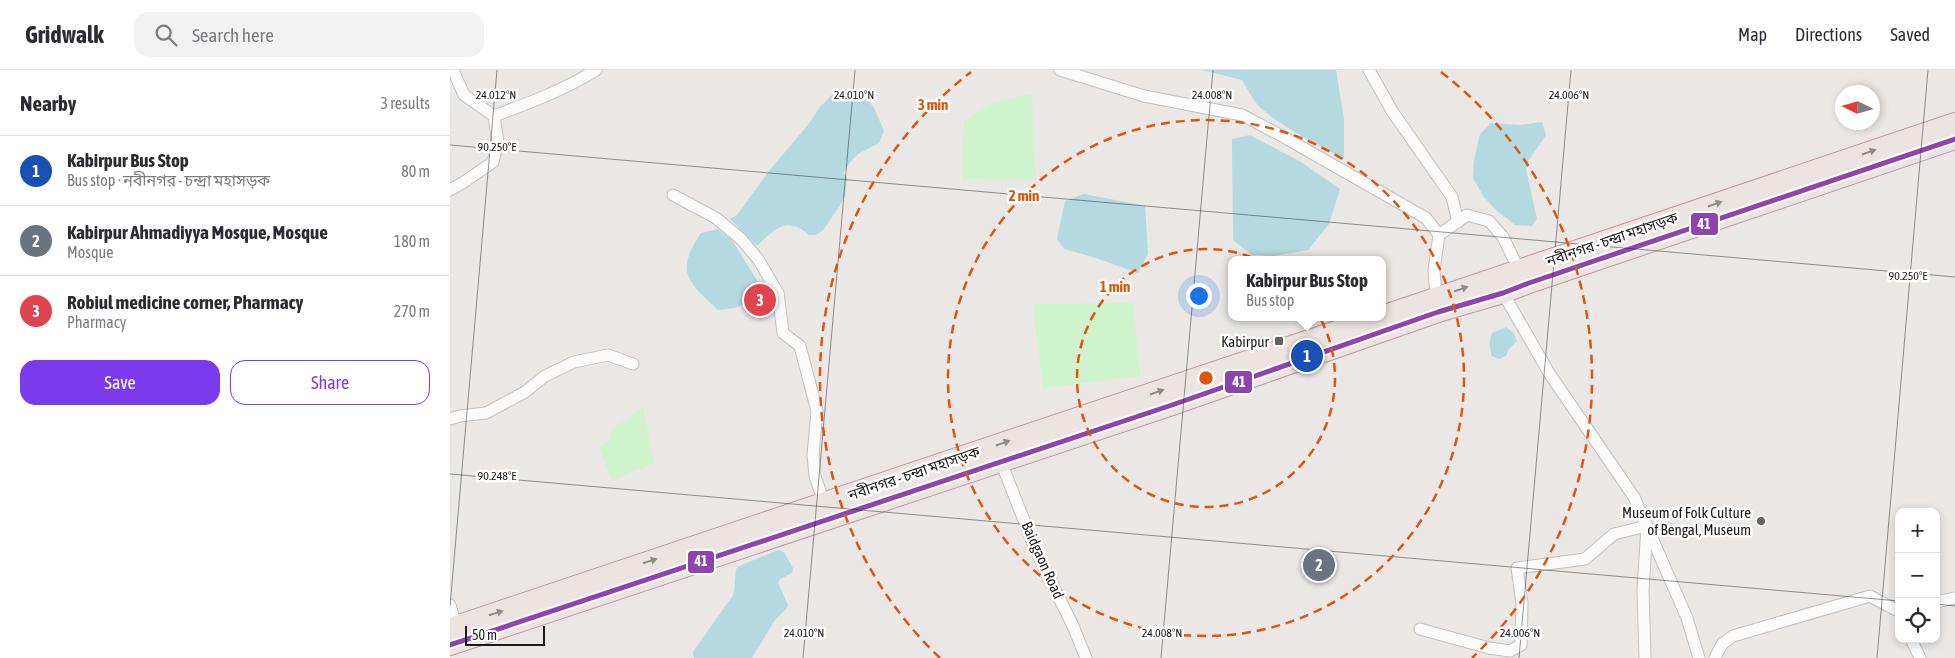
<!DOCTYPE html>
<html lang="en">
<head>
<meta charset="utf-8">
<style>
  :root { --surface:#fff; --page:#f2f2f3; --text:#2b2b33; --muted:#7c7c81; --line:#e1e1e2; --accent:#7c3aed }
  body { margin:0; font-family:"Asap Condensed","Noto Sans Bengali",sans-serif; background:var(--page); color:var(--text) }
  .controls { position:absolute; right:15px; bottom:15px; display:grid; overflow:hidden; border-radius:10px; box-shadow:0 2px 8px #0003 }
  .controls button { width:45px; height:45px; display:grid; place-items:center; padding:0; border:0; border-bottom:1px solid var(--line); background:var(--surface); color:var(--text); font:25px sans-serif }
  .compass { position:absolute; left:1385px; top:15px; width:45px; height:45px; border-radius:50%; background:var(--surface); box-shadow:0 2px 8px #0003; rotate:275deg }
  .scale { position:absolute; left:15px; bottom:12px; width:80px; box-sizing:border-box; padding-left:5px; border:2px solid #1b1b1b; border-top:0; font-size:14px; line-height:18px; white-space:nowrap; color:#1b1b1b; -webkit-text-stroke:4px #fff; paint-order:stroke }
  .you { position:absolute; left:748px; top:225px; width:18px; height:18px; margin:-12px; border:4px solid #fff; border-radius:50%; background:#1a73e8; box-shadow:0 0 0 8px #1a73e833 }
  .badge { display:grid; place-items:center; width:32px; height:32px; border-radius:50%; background:var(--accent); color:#fff; font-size:16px; font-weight:700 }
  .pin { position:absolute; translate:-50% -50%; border:2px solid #fff; box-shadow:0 1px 5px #0006 }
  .popup { position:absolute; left:778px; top:186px; width:158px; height:65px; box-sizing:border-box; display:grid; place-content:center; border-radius:10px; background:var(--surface); filter:drop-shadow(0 1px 4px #0005); font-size:16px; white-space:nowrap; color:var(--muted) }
  .popup b { font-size:19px; color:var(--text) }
  .popup::after { content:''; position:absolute; left:50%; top:100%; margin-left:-10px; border:10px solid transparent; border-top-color:var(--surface) }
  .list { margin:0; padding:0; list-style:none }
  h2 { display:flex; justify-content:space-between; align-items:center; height:65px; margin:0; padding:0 20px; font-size:21px }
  h2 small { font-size:16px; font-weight:400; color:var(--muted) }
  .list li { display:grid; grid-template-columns:32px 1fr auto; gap:15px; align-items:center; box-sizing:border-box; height:70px; padding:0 20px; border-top:1px solid var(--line) }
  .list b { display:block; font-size:19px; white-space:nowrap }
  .list p { margin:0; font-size:16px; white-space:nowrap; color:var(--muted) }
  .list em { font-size:16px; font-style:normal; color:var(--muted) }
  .actions { display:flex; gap:10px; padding:15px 20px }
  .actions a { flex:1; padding:11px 0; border:1px solid var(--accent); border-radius:15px; text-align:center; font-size:18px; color:var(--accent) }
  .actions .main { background:var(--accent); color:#fff }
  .icon { flex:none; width:28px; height:28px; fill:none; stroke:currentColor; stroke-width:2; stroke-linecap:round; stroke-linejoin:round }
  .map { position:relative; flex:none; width:1505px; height:588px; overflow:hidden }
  header { display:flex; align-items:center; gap:30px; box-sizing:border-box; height:70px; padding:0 25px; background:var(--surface); border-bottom:1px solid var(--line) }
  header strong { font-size:24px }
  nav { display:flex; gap:28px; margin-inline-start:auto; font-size:18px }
  .search { width:350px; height:45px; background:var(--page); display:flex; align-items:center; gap:12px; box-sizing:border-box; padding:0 18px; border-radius:15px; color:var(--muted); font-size:19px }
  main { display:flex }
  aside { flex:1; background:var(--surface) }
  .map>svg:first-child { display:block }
  .park { fill:#cff3cd }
  .water { fill:#b4d9e0 }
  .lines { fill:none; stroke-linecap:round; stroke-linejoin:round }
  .minor-casing { stroke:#c2c1c0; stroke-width:13 }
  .trunk-casing { stroke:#c199a7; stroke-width:22 }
  .minor { stroke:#fcfbfb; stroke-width:11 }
  .trunk { stroke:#ece4e0; stroke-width:20 }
  .bus-1-casing { stroke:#fff; stroke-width:9 }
  .bus-1 { stroke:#8e44ad; stroke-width:5 }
  .oneway { fill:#8e8a87 }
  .ticks { fill:none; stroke:#1b1b1b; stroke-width:1; stroke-opacity:0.45 }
  .ring { fill:none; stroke:#de560d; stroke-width:2.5; stroke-dasharray:9 6 }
  .poi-dot { fill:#636261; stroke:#fff; stroke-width:2 }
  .labels { text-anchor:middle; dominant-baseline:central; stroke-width:5; stroke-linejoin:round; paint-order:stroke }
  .street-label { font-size:15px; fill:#1b1b1b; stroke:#fff }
  .poi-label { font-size:15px; fill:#1b1b1b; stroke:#fff; text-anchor:end }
  .ticks-label { font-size:12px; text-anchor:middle; fill:#1b1b1b; stroke:#fff; stroke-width:5; stroke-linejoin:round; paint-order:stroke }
  .centre { fill:#de560d; stroke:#fff; stroke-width:2.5 }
  .ring-label { font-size:15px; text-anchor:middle; font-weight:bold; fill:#de560d; stroke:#fff; stroke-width:5; stroke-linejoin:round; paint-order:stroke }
  .line-badge { stroke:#fff; stroke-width:2 }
  .badge-label { font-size:14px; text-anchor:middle; font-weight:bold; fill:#fff }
</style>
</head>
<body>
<header>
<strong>Gridwalk</strong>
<div class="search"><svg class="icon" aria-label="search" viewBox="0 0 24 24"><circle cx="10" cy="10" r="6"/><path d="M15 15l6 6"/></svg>Search here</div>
<nav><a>Map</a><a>Directions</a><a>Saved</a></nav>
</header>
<main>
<aside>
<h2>Nearby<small>3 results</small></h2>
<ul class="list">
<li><span class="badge" style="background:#1a4fb4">1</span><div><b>Kabirpur Bus Stop</b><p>Bus stop · নবীনগর - চন্দ্রা মহাসড়ক</p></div><em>80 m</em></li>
<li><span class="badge" style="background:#6b7280">2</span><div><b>Kabirpur Ahmadiyya Mosque, Mosque</b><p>Mosque</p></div><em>180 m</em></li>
<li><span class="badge" style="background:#e0444e">3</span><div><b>Robiul medicine corner, Pharmacy</b><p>Pharmacy</p></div><em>270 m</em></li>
</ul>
<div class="actions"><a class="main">Save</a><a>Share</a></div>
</aside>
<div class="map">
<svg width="1505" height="588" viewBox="0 0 1505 588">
  <rect width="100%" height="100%" fill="#eae7e4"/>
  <g class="park">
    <path d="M582 24 586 110 512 109 514 51 543 32Z"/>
    <path d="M683 233 690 306 593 318 583 234Z"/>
    <path d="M193 337 204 393 162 411 149 378 160 371 159 362Z"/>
  </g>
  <g class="water">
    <path d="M752 0H886L894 49V89C868 75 827 55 807 34 801 27 797 18 792 10Z"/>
    <path d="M388 19 410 20 424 38 434 61 429 73 408 84 401 91 393 103 397 107 395 126 389 137 373 160 366 165H359C337 145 324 159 307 176L280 149 287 145 319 101 357 56 371 36Z"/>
    <path d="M1092 52 1096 65 1079 90 1076 99 1087 149 1082 156 1065 155 1046 140 1034 127 1023 108 1024 90 1030 64 1041 53 1070 55Z"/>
    <path d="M800 65 851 92 890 119 879 154 858 180 824 186 802 185 783 170 782 69Z"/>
    <path d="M634 124 695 136 698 184 688 203 643 187 614 179 607 169 615 131Z"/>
    <path d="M268 159 282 170 310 215 303 231 284 238 268 240C237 211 225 202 251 163Z"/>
    <path d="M1056 257 1064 263 1067 271 1058 280 1056 286 1049 289 1042 286C1039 278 1039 271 1042 263Z"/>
    <path d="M328 480 334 482 343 498 342 503 330 509 328 513 338 535 336 539 325 550 302 588H244L243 582 283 525C286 515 284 506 287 497Z"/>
  </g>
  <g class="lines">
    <defs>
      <g id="minor">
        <path d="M610 0 694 26 792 45 832 66 976 148 989 165 984 200 986 228"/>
        <path d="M919 0 942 41 1002 127 1008 152"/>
        <path d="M44 46C79 33 114 20 146 0"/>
        <path d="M0 120 14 112 43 92 48 72 44 46 14 25 3 0"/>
        <path d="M223 125 266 148 291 169 308 189 328 223 333 263 350 276 367 341 363 385 365 406 374 433"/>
        <path d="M989 165 1017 145 1039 151 1053 167 1069 200"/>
        <path d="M1053 223 1099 303 1184 427 1237 548 1249 588"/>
        <path d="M0 349 10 346 36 343 75 322 95 306 124 292 158 285 183 294"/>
        <path d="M551 392 586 481 623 556 636 588"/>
        <path d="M1486 532 1505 528"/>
        <path d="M0 535 6 556"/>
        <path d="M970 559 1039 578 1060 581 1071 575 1072 533 1067 498 1135 489 1164 464 1197 456 1193 520 1195 588"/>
        <path d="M1461 569 1470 588"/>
        <path d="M1265 588 1272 574 1283 566 1420 526 1446 540"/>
      </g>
      <g id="trunk">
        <path d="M932 246 1505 53"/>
        <path d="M0 558 928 247"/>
        <path d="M0 575 722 335 988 242 1053 223 1079 213 1505 69"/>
      </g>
    </defs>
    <use href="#minor" class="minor-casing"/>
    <use href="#trunk" class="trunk-casing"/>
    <use href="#minor" class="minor"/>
    <use href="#trunk" class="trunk"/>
    <defs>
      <path id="bus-1" d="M0 575 722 335 988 242 1053 223 1079 213 1505 69"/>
    </defs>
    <use href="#bus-1" class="bus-1-casing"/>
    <use href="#bus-1" class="bus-1"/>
  </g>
  <defs><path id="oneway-solid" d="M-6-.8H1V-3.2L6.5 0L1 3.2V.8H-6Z" transform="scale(1.25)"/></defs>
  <g class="oneway">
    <use href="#oneway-solid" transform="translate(1419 82) rotate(-19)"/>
    <use href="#oneway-solid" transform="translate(1265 134) rotate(-19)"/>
    <use href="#oneway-solid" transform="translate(1011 219) rotate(-19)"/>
    <use href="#oneway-solid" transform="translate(707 322) rotate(-19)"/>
    <use href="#oneway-solid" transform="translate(553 373) rotate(-19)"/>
    <use href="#oneway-solid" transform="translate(200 491) rotate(-18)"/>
    <use href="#oneway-solid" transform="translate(46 543) rotate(-18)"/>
  </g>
  <path class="ticks" d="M0 75 1505 207M0 404 1449 531M1486 534 1505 536M0 536 47 0M353 588 405 0M711 588 763 0M1069 588 1121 0M1427 588 1478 0"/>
  <g class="ring">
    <circle cx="756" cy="308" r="129"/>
    <circle cx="756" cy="308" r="258"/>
    <path d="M490 588A386 386 0 0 1 521 2M991 2A386 386 0 0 1 1022 588"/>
  </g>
  <g class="poi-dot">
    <rect x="824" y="266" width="10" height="10" rx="2.5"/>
    <circle cx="1311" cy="451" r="5"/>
  </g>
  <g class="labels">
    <g class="street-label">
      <text transform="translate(1162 169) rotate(-19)">নবীনগর - চন্দ্রা মহাসড়ক</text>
      <text transform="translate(464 403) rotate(-19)">নবীনগর - চন্দ্রা মহাসড়ক</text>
      <text transform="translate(593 490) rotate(66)">Baidgaon Road</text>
    </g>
    <g class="poi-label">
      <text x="819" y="271">Kabirpur</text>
      <text x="1301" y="442">Museum of Folk Culture<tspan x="1301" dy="17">of Bengal, Museum</tspan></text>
    </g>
  </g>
  <g class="ticks-label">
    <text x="46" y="29">24.012°N</text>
    <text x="404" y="29">24.010°N</text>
    <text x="762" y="29">24.008°N</text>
    <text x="1119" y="29">24.006°N</text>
    <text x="47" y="81">90.250°E</text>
    <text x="1458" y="210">90.250°E</text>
    <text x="47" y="410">90.248°E</text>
    <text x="354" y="567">24.010°N</text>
    <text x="712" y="567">24.008°N</text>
    <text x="1070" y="567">24.006°N</text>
  </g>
  <circle cx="756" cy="308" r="8" class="centre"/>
  <g class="ring-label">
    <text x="483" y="40">3 min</text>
    <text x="574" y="131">2 min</text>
    <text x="665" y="222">1 min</text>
  </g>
  <g class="line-badge">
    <rect x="1240" y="142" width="29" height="24" rx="5" fill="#8e44ad"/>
    <rect x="774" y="300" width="29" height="24" rx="5" fill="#8e44ad"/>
    <rect x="237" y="480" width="28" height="24" rx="5" fill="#8e44ad"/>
  </g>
  <g class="badge-label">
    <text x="1254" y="159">41</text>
    <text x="789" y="317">41</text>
    <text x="251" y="496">41</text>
  </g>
</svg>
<div class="controls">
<button>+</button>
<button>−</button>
<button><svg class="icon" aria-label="locate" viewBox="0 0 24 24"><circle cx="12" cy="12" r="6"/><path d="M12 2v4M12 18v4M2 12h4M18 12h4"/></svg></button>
</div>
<svg class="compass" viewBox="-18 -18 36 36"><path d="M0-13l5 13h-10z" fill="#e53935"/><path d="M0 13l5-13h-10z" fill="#7c7c81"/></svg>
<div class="scale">50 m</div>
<div class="you"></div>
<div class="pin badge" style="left:857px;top:286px;background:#1a4fb4">1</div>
<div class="popup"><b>Kabirpur Bus Stop</b>Bus stop</div>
<div class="pin badge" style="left:869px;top:495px;background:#6b7280">2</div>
<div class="pin badge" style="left:310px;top:230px;background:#e0444e">3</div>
</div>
</main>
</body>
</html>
